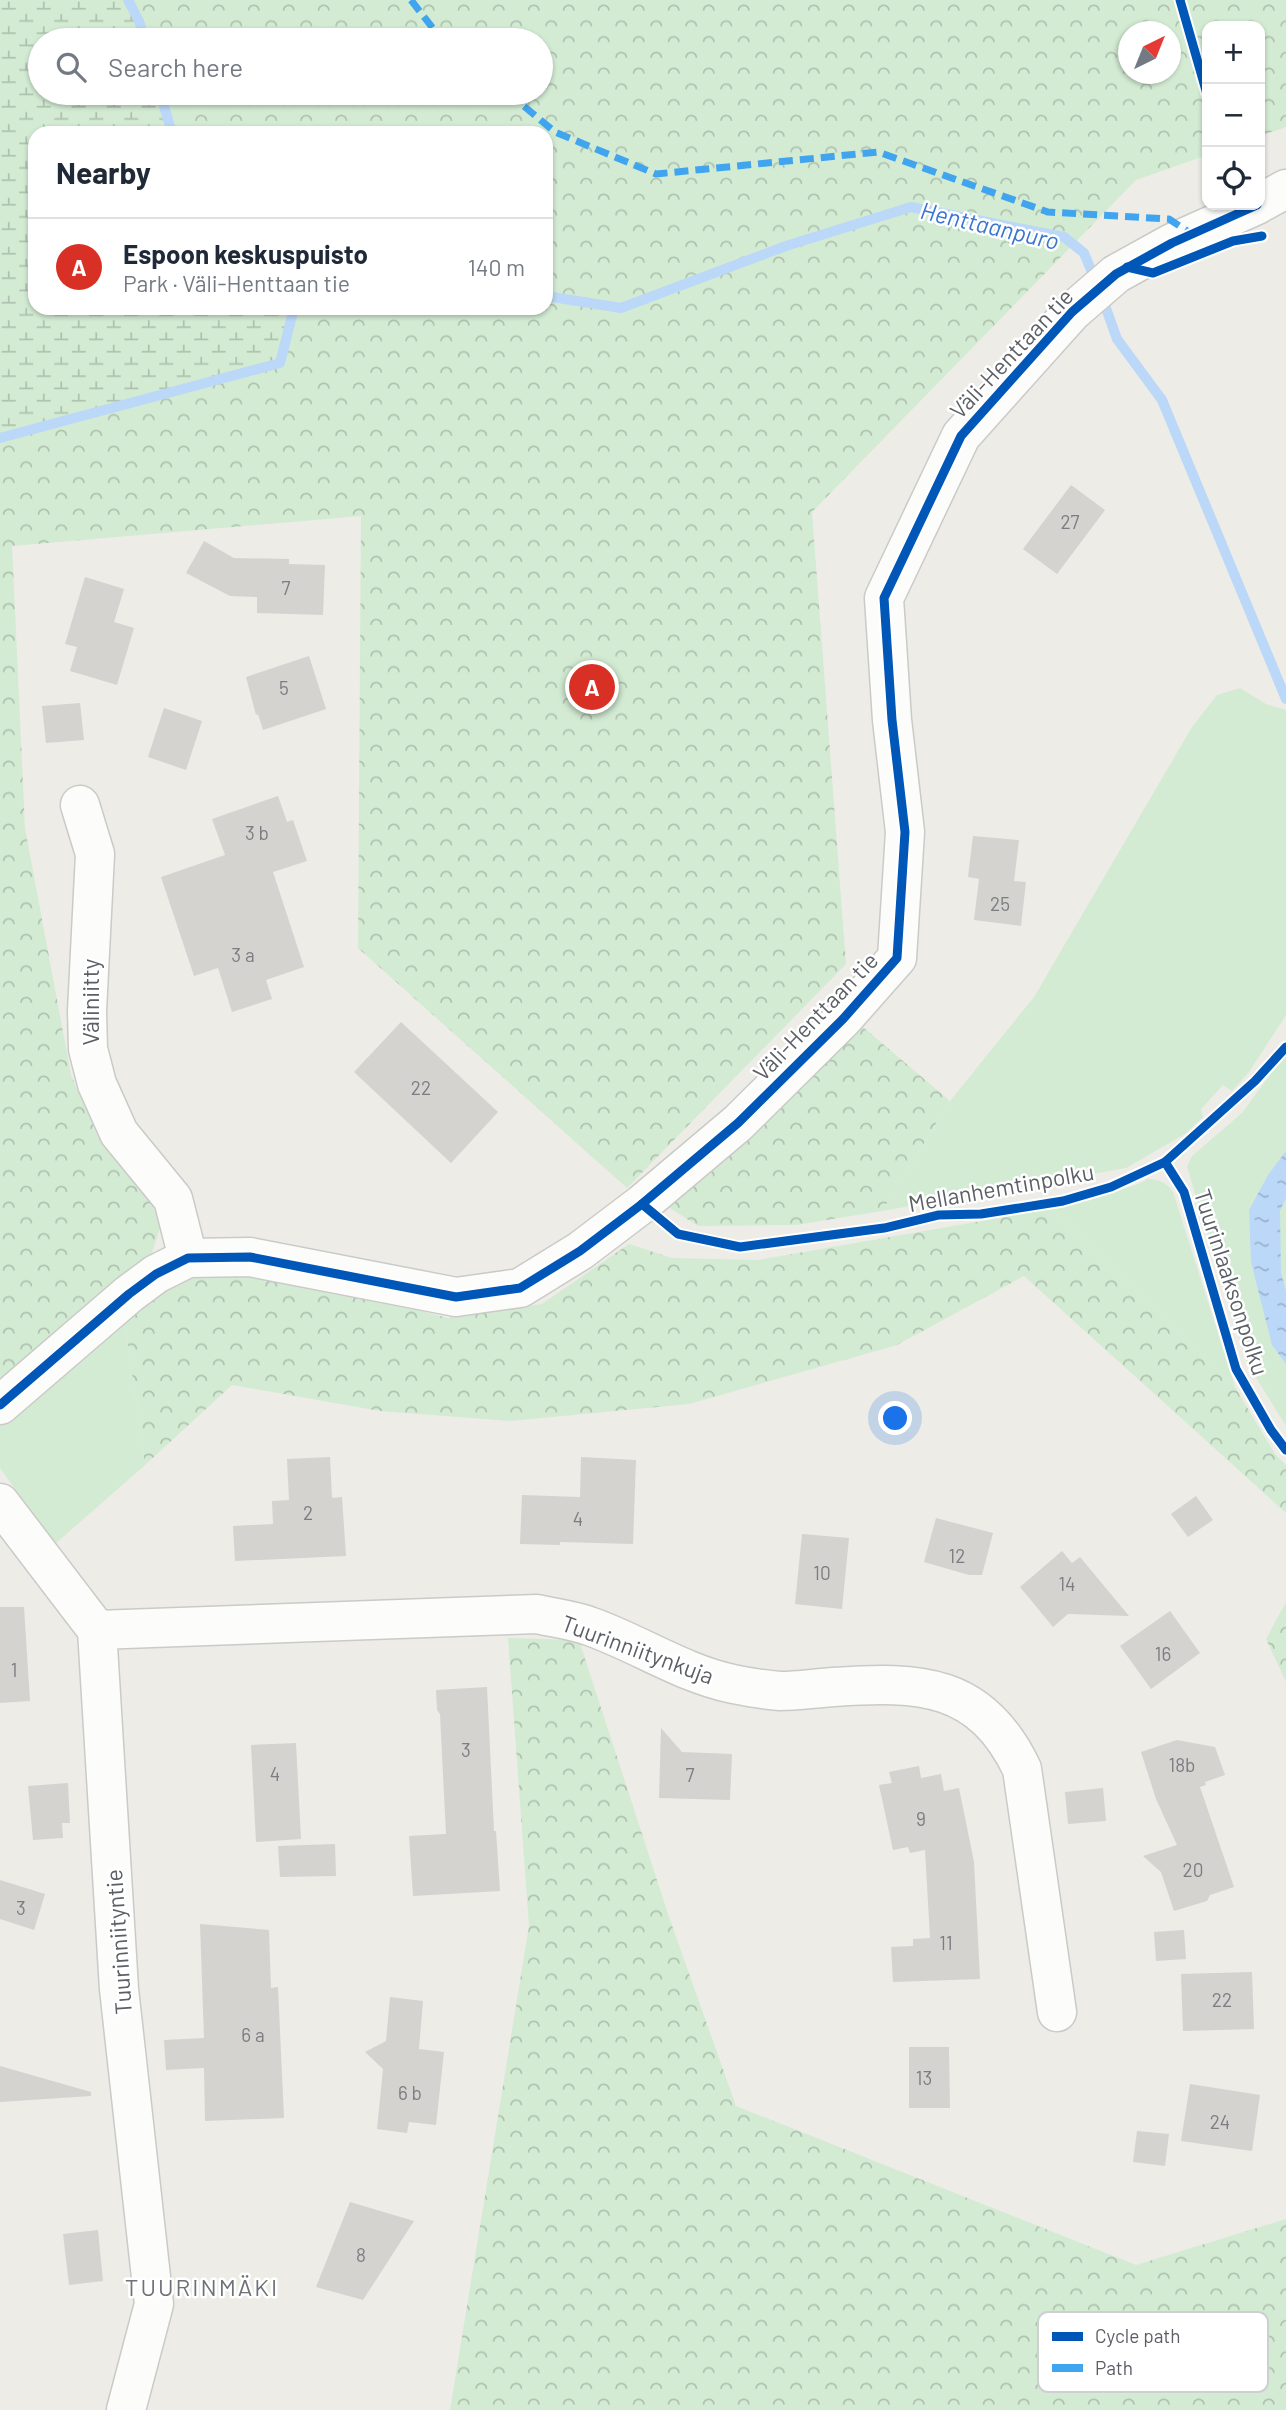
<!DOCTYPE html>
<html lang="en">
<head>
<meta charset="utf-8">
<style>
  :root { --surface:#fff; --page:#f6f6f7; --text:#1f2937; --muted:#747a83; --line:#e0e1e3; --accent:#d93025 }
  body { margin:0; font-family:Barlow,sans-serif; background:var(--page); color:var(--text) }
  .controls { position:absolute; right:21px; top:21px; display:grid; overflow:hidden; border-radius:14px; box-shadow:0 2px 5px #0004 }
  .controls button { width:63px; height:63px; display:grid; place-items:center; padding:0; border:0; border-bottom:2px solid var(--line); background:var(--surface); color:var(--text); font:35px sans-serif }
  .compass { position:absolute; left:1118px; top:21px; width:63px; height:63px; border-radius:50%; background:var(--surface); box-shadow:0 2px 5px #0004; rotate:43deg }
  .you { position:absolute; left:896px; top:1419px; width:24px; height:24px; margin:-18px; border:5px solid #fff; border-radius:50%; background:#1a73e8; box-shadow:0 0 0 10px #1a73e833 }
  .badge { display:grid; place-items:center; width:46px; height:46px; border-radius:50%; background:var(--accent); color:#fff; font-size:23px; font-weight:700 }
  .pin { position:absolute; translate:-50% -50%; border:4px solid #fff; box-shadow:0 2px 7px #0006 }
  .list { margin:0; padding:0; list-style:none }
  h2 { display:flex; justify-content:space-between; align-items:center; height:91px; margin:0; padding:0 28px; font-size:30px }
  h2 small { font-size:23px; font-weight:400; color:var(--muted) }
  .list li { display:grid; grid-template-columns:46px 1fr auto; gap:21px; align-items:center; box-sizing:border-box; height:98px; padding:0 28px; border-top:2px solid var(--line) }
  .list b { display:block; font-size:26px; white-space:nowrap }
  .list p { margin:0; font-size:23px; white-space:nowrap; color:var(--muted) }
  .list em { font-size:23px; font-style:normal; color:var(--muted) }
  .icon { flex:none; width:38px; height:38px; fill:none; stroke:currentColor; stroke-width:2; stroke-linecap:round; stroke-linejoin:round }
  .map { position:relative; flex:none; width:1286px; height:2410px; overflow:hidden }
  .search { position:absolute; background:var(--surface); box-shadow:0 2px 5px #0004; left:28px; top:28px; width:525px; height:77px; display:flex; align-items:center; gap:18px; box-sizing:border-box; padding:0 24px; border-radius:38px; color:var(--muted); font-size:26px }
  .panel { position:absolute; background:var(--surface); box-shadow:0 2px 5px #0004; left:28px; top:126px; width:525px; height:189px; border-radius:21px }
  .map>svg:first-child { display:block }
  .grass { fill:#d3ebd3 }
  .forest { fill:url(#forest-crowns); fill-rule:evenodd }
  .wetland { fill:url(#wetland-marsh) }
  .water { fill:url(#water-ripples) }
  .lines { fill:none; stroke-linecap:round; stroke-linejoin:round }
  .stream { stroke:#bbd8f8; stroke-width:10 }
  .building { fill:#d4d3d0 }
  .minor-casing { stroke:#cacac9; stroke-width:41 }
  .minor { stroke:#fcfcfb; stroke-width:38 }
  .quiet { stroke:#40a5ee; stroke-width:7; stroke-dasharray:14 7; stroke-linecap:butt }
  .cycleway-casing { stroke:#fff; stroke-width:13 }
  .cycleway { stroke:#0057b8; stroke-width:9 }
  .labels { text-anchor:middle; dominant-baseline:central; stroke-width:5; stroke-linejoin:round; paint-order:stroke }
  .number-label { font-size:19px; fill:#7b7d82 }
  .street-label { font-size:23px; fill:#5c5f66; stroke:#fff }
  .water-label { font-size:24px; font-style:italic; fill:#3a75d0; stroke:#fff }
  .neighbourhood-label { font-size:24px; letter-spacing:2px; fill:#6d7178; stroke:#fff }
  .key { fill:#fff; stroke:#cecfd1; stroke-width:2 }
  .key-label { font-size:19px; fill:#5c5f66 }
</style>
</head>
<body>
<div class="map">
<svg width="1286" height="2410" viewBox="0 0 1286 2410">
  <defs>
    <pattern id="forest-crowns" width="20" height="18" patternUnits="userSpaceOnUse" patternTransform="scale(1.75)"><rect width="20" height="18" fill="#d3ebd3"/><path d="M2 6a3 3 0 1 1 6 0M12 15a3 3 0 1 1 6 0" fill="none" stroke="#aec2af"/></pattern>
    <pattern id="wetland-marsh" width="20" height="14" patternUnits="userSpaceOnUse" patternTransform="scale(1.75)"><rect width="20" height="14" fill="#d3ebd3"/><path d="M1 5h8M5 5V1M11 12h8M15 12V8" fill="none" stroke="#aec2af"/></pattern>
    <pattern id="water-ripples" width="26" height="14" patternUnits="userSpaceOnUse" patternTransform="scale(1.75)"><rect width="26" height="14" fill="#bbd8f8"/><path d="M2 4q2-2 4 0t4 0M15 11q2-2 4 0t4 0" fill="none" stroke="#9bb2cd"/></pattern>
  </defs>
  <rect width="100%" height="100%" fill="#edece7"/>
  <g class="grass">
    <path d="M1240 688 1266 704 1286 710V1015L1249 1072 1232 1091 1223 1085 1201 1109 1203 1117 1185 1134 1126 1168 882 1211 950 1101 1034 997 1192 727 1217 695Z"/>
    <path d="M1286 1053V1426L1247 1363 1187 1167 1192 1156 1242 1113Z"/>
    <path d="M1148 1179C1160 1180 1166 1182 1173 1192L1235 1387 1051 1209 1136 1185Z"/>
    <path d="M124 1317 145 1465 55 1544 0 1468V1420Z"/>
  </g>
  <g class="forest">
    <path d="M0 0H1286V127L1260 136V26H1207V155L1136 180 812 512 846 964 627 1188 358 948 361 516 12 546 25 828 71 1075 98 1137 145 1193 162 1222 151 1256 0 1378ZM1128 32H1170V74H1128ZM40 40H541V93H40ZM35 133H546V308H35Z"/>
    <path d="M857 1022 950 1101 882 1211 796 1225 698 1226 665 1205Z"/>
    <path d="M1051 1209 1235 1387 1275 1454 1286 1465V1513L1024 1276 897 1345 689 1404 510 1421 380 1411 232 1385 145 1465 124 1317 147 1298 203 1270 286 1276 448 1318 542 1304 629 1244 672 1258 757 1260Z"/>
    <path d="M1286 1602V1682L1266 1639Z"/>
    <path d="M508 1638 579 1640 668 1914 736 2106 1136 2265 1286 2219V2410H450L529 1926Z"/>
  </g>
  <path class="wetland" d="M0 0H129L139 21 145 40H40V93H160L172 133H35V308H294L280 363 0 438Z"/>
  <path class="water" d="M1286 1151V1198L1280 1211 1281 1272 1286 1292V1364L1272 1345 1251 1262 1249 1210 1268 1175Z"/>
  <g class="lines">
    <g class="stream">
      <path d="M128 0 139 21 145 40"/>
      <path d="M160 93 172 133"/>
      <path d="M546 296 621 308 786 246 911 207 1064 237 1084 253 1096 282"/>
      <path d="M1102 297 1117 339 1162 400 1286 699"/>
      <path d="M0 438 280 363 294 308"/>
    </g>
  </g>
  <g class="building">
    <path d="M1071 485 1105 510 1057 574 1023 549Z"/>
    <path d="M204 541 234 558 289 559V564L325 565 323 615 257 613V597L230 596 186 573Z"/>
    <path d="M85 577 124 589 114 622 134 628 117 685 70 671 77 647 65 644Z"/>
    <path d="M309 656 326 709 263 730 258 714 256 715 246 677Z"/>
    <path d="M80 703 84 740 46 743 42 706Z"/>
    <path d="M164 708 202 721 186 770 148 757Z"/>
    <path d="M278 796 287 822 293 820 307 861 273 872 304 967 266 980 272 999 232 1012 218 968 194 976 161 877 225 855 212 819Z"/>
    <path d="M973 836 1019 840 1014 881 1026 882 1021 926 974 920 979 879 968 877Z"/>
    <path d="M401 1022 498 1112 451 1163 354 1072Z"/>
    <path d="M330 1457 332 1498 342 1497 346 1556 235 1561 233 1526 273 1524 272 1501 289 1500 287 1459Z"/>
    <path d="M581 1457 636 1460 633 1544 560 1542V1545L520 1544 522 1495 580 1497Z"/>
    <path d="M1196 1496 1213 1520 1188 1537 1171 1514Z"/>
    <path d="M936 1518 993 1533 982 1575H969L924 1562Z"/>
    <path d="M802 1534 849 1538 842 1609 795 1604Z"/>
    <path d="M1062 1551 1072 1563 1080 1557 1129 1616 1068 1614 1053 1627 1020 1587Z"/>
    <path d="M0 1607H24L30 1701 0 1703Z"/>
    <path d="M1170 1611 1200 1653 1151 1689 1120 1646Z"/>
    <path d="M487 1687 494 1831H496L500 1891 413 1896 409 1836 446 1834 440 1714 437 1710 436 1690Z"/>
    <path d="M661 1728 682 1752 732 1754 730 1800 659 1798Z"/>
    <path d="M1177 1740 1215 1747 1225 1775 1205 1782 1206 1785 1200 1787 1234 1887 1210 1895 1207 1901 1174 1911 1161 1872 1143 1856 1177 1845 1156 1799 1141 1752Z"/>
    <path d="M296 1743 301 1839 256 1842 251 1745Z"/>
    <path d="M919 1766 921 1778 941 1774 944 1791 959 1788 974 1862 980 1979 893 1982 891 1947 913 1946V1939L930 1938 925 1850 910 1853 908 1847 893 1850 879 1785 892 1783 889 1772Z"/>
    <path d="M68 1783 70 1823H62L63 1838 33 1840 28 1786Z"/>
    <path d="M1103 1788 1106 1821 1068 1824 1065 1792Z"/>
    <path d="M335 1844 336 1876 280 1877 278 1846Z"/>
    <path d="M0 1880 45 1894 34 1930 0 1919Z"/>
    <path d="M200 1924 269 1930 271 1988 278 1987 284 2118 205 2121 204 2068 166 2070 164 2040 204 2038Z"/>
    <path d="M1184 1930 1186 1959 1156 1961 1154 1932Z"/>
    <path d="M1252 1972 1254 2029 1183 2031 1181 1974Z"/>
    <path d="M390 1997 423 2001 419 2049 444 2052 436 2125 409 2122 407 2133 377 2129 383 2069 365 2052 386 2041Z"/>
    <path d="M909 2047H949L950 2108H909Z"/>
    <path d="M0 2066 91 2092V2096L0 2102Z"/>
    <path d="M1190 2084 1260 2095 1252 2151 1181 2141Z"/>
    <path d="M1137 2131 1169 2134 1165 2166 1133 2162Z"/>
    <path d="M350 2202 414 2221 363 2300 316 2287Z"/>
    <path d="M98 2230 103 2281 69 2285 63 2234Z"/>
  </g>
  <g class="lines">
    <defs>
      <g id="minor">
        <path d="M1260 203 1286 189"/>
        <path d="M80 805 95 854 87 1011 88 1049 97 1084 119 1133 173 1199 188 1258"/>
        <path d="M0 1405 129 1294 156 1274 188 1258 250 1257 456 1297 520 1288 580 1251 642 1204 738 1123 843 1019 897 958 905 832 892 720 884 598 961 436 1072 312 1116 274 1172 243 1257 205"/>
        <path d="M0 1503 97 1630 119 1989 154 2304 126 2410"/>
        <path d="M97 1630 537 1614C554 1618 573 1620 589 1626 638 1643 681 1673 733 1684 748 1687 765 1690 780 1691 798 1691 816 1688 834 1687 920 1681 981 1683 1022 1769L1057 2012"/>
      </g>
    </defs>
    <use href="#minor" class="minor-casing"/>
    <use href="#minor" class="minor"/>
    <g class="quiet">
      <path d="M411 0 435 31 445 40"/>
      <path d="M508 93 555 132 656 174 878 152 1048 212 1169 219 1193 235"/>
    </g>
    <defs>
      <g id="cycleway">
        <path d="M1180 0 1207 94"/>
        <path d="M1127 267 1153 273 1233 241 1262 236"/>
        <path d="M1165 1162 1184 1192 1236 1369 1271 1430 1286 1450"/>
        <path d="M642 1204 678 1234 740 1247 884 1228 938 1215 981 1214 1063 1201 1111 1187 1165 1162 1255 1081 1286 1047"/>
        <path d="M0 1405 129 1294 156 1274 188 1258 250 1257 456 1297 520 1288 580 1251 642 1204 738 1123 843 1019 897 958 905 832 892 720 884 598 961 436 1072 312 1116 274 1172 243 1257 205"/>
      </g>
    </defs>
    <use href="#cycleway" class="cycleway-casing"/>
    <use href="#cycleway" class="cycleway"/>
  </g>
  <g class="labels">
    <g class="number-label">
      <text x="1070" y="521">27</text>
      <text x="286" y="587">7</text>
      <text x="284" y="687">5</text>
      <text x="257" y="832">3 b</text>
      <text x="1000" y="903">25</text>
      <text x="243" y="954">3 a</text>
      <text x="421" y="1087">22</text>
      <text x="308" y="1512">2</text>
      <text x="578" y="1518">4</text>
      <text x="957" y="1555">12</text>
      <text x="822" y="1572">10</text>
      <text x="1067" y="1583">14</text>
      <text x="1163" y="1653">16</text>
      <text x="14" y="1669">1</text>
      <text x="466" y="1749">3</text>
      <text x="1182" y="1764">18b</text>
      <text x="275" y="1773">4</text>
      <text x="690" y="1774">7</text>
      <text x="921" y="1818">9</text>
      <text x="1193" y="1869">20</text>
      <text x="21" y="1907">3</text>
      <text x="946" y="1942">11</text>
      <text x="1222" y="1999">22</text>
      <text x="253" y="2034">6 a</text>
      <text x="924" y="2077">13</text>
      <text x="410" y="2092">6 b</text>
      <text x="1220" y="2121">24</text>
      <text x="361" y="2254">8</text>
    </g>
    <g class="street-label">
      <text transform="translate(1011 353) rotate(-47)">Väli-Henttaan tie</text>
      <text transform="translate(90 1002) rotate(-90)">Väliniitty</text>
      <text transform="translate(815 1016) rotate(-46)">Väli-Henttaan tie</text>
      <text transform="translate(1001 1187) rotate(-10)">Mellanhemtinpolku</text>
      <text transform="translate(1232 1282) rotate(72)">Tuurinlaaksonpolku</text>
      <text transform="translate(638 1649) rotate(20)">Tuurinniitynkuja</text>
      <text transform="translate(118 1942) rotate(-94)">Tuurinniityntie</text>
    </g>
    <g class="water-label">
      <text transform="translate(990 225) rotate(13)">Henttaanpuro</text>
    </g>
    <g class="neighbourhood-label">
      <text x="202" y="2286">TUURINMÄKI</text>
    </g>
  </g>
  <rect x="1038" y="2312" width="230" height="80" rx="10" class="key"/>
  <rect x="1052" y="2332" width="31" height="9" fill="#0057b8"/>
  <rect x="1052" y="2364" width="31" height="8" fill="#40a5ee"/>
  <g class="key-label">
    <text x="1095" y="2343">Cycle path</text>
    <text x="1095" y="2375">Path</text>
  </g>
</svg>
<div class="controls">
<button>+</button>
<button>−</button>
<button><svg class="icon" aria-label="locate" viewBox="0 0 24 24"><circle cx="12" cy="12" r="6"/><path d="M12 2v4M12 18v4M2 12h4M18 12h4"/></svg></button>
</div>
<svg class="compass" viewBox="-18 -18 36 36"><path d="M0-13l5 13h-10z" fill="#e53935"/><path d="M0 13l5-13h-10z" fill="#747a83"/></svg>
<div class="you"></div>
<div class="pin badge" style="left:592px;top:687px">A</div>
<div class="search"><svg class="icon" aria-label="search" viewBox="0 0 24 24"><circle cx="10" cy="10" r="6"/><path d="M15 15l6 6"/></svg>Search here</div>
<section class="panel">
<h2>Nearby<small></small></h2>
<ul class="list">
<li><span class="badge">A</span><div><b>Espoon keskuspuisto</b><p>Park · Väli-Henttaan tie</p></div><em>140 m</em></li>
</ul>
</section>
</div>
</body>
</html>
